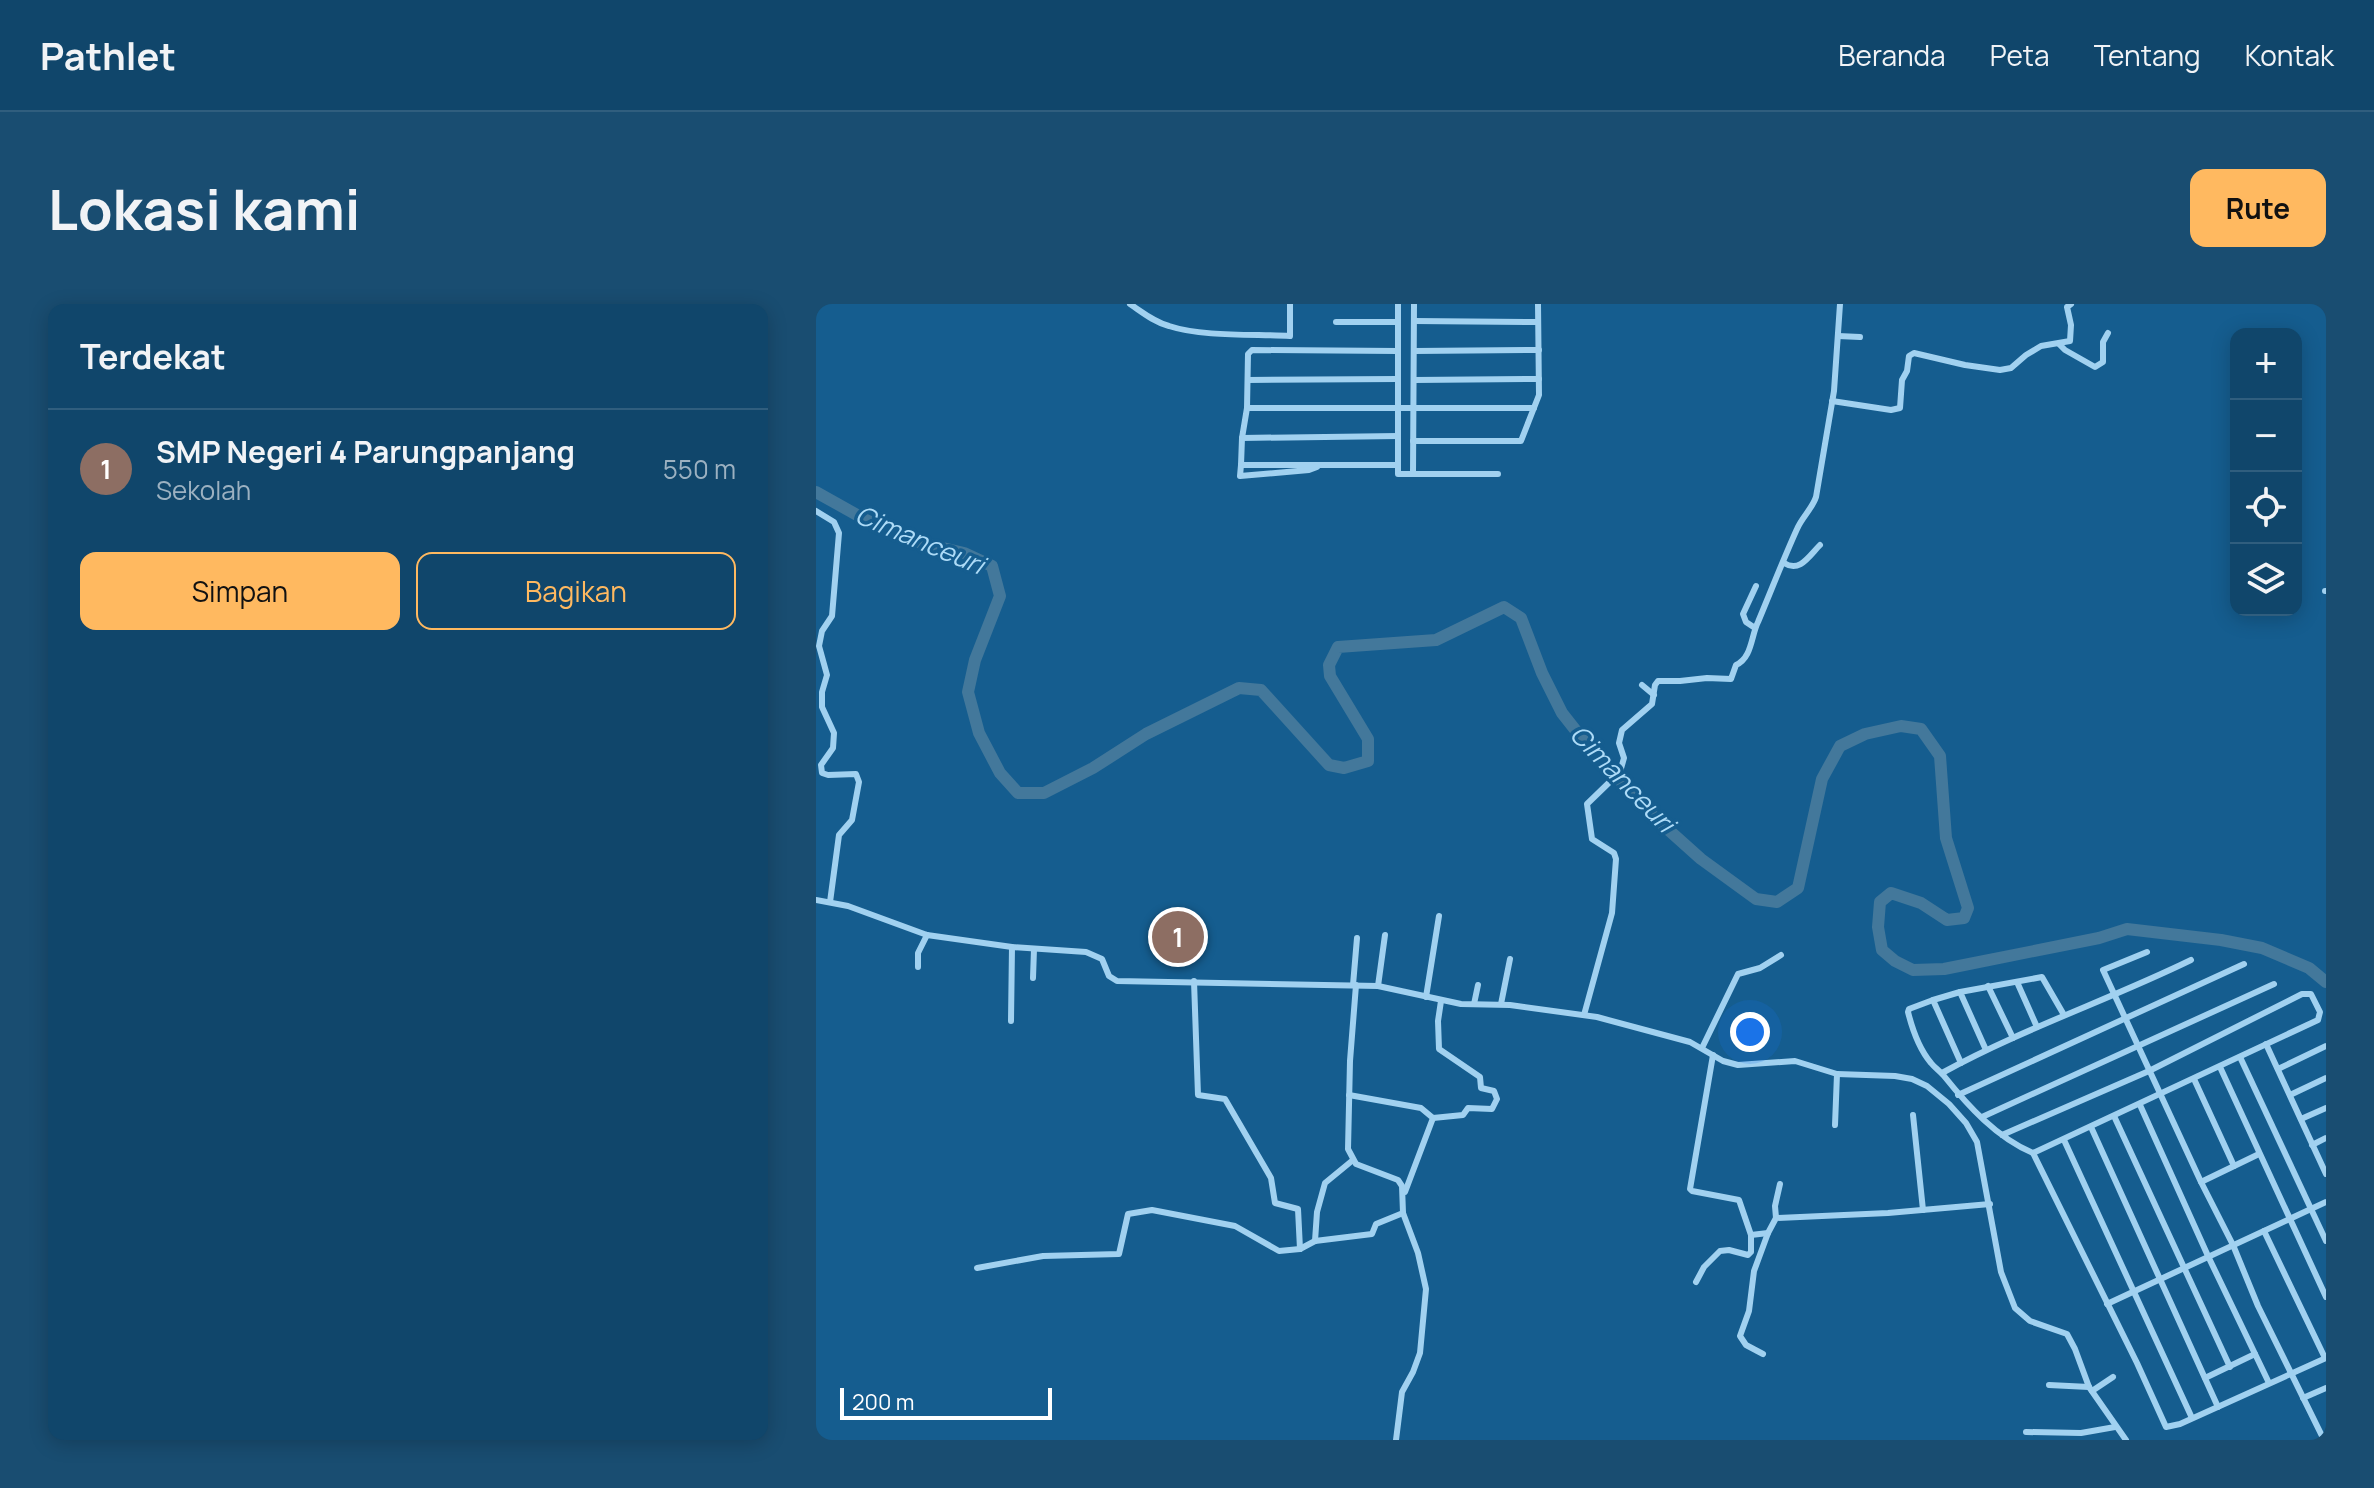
<!DOCTYPE html>
<html lang="id">
<head>
<meta charset="utf-8">
<style>
  :root { --surface:#10466b; --page:#194d71; --text:#f1f3f6; --muted:#9cb1c1; --line:#305e7e; --accent:#ffb960 }
  body { margin:0; font-family:Manrope,sans-serif; background:var(--page); color:var(--text) }
  .controls { position:absolute; right:24px; top:24px; display:grid; overflow:hidden; border-radius:16px; box-shadow:0 4px 20px #0003 }
  .controls button { width:72px; height:72px; display:grid; place-items:center; padding:0; border:0; border-bottom:2px solid var(--line); background:var(--surface); color:var(--text); font:40px sans-serif }
  .scale { position:absolute; left:24px; bottom:20px; width:212px; box-sizing:border-box; padding-left:8px; border:4px solid #fff; border-top:0; font-size:22px; line-height:28px; white-space:nowrap; color:#fff; -webkit-text-stroke:6px #155d8f; paint-order:stroke }
  .you { position:absolute; left:934px; top:728px; width:28px; height:28px; margin:-20px; border:6px solid #fff; border-radius:50%; background:#1a73e8; box-shadow:0 0 0 12px #1a73e833 }
  .badge { display:grid; place-items:center; width:52px; height:52px; border-radius:50%; background:var(--accent); color:#fff; font-size:26px; font-weight:700 }
  .pin { position:absolute; translate:-50% -50%; border:4px solid #fff; box-shadow:0 2px 8px #0006 }
  .list { margin:0; padding:0; list-style:none }
  h2 { display:flex; justify-content:space-between; align-items:center; height:104px; margin:0; padding:0 32px; font-size:34px }
  h2 small { font-size:26px; font-weight:400; color:var(--muted) }
  .list li { display:grid; grid-template-columns:52px 1fr auto; gap:24px; align-items:center; box-sizing:border-box; height:120px; padding:0 32px; border-top:2px solid var(--line) }
  .list b { display:block; font-size:30px; white-space:nowrap }
  .list p { margin:0; font-size:26px; white-space:nowrap; color:var(--muted) }
  .list em { font-size:26px; font-style:normal; color:var(--muted) }
  .actions { display:flex; gap:16px; padding:24px 32px }
  .actions a { flex:1; padding:18px 0; border:2px solid var(--accent); border-radius:16px; text-align:center; font-size:28px; color:var(--accent) }
  .actions .main { background:var(--accent); color:#111 }
  .icon { flex:none; width:44px; height:44px; fill:none; stroke:currentColor; stroke-width:2; stroke-linecap:round; stroke-linejoin:round }
  .map { position:relative; flex:none; width:1510px; height:1136px; overflow:hidden; border-radius:16px }
  header { display:flex; align-items:center; gap:48px; box-sizing:border-box; height:112px; padding:0 40px; background:var(--surface); border-bottom:2px solid var(--line) }
  header strong { font-size:38px }
  nav { display:flex; gap:44px; margin-inline-start:auto; font-size:28px }
  .intro { display:flex; align-items:center; justify-content:space-between; box-sizing:border-box; height:192px; padding:0 48px }
  h1 { margin:0; font-size:56px }
  .button { padding:20px 36px; border-radius:16px; background:var(--accent); color:#111; font-size:28px; font-weight:700 }
  main { display:flex; gap:48px; padding:0 48px }
  aside { flex:1; background:var(--surface); border-radius:16px; box-shadow:0 4px 20px #0003 }
  .map>svg:first-child { display:block }
  .lines { fill:none; stroke-linecap:round; stroke-linejoin:round }
  .river { stroke:#43789b; stroke-width:12 }
  .minor { stroke:#a1d1f0; stroke-width:6 }
  .labels { text-anchor:middle; dominant-baseline:central; stroke-width:7; stroke-linejoin:round; paint-order:stroke }
  .water-label { font-size:26px; font-style:italic; fill:#addbf7; stroke:#155d8f }
</style>
</head>
<body>
<header>
<strong>Pathlet</strong>
<nav><a>Beranda</a><a>Peta</a><a>Tentang</a><a>Kontak</a></nav>
</header>
<div class="intro"><h1>Lokasi kami</h1><a class="button">Rute</a></div>
<main>
<aside>
<h2>Terdekat<small></small></h2>
<ul class="list">
<li><span class="badge" style="background:#8d6e63">1</span><div><b>SMP Negeri 4 Parungpanjang</b><p>Sekolah</p></div><em>550 m</em></li>
</ul>
<div class="actions"><a class="main">Simpan</a><a>Bagikan</a></div>
</aside>
<div class="map">
<svg width="1510" height="1136" viewBox="0 0 1510 1136">
  <rect width="100%" height="100%" fill="#155d8f"/>
  <g class="lines">
    <path class="river" d="M0 188 50 216 97 237 148 249 176 262 184 292 159 356 152 388 163 429 184 469 202 489H228L277 464 330 430 423 384 445 386 513 461 528 464 552 457V435L514 372 513 361 522 343 620 336 688 303 705 314 726 369 746 409 772 442 837 512 885 555 940 595 961 598 982 584 1006 475 1024 442 1049 430 1085 422 1105 425 1124 452 1130 534 1152 604 1148 614 1131 616 1105 599 1075 589 1064 598 1062 623 1066 646 1079 657 1097 666 1128 665 1283 634 1311 625 1405 636 1446 644 1493 664 1510 678"/>
    <g class="minor">
      <path d="M314 0C326 8 338 18 353 22 386 33 439 30 474 32V0"/>
      <path d="M582 0V170H682"/>
      <path d="M598 17 722 18"/>
      <path d="M520 18H582"/>
      <path d="M1022 32 1044 33"/>
      <path d="M1243 40 1249 46 1279 63 1287 58V38L1292 29"/>
      <path d="M582 47 436 46 432 50 431 104 426 134 425 161H582"/>
      <path d="M598 47 723 46"/>
      <path d="M432 76 582 75"/>
      <path d="M598 76 723 75"/>
      <path d="M1016 97 1075 106 1084 104 1086 76 1091 67 1093 52 1098 49 1149 61 1184 66 1195 64 1210 51 1225 42 1254 37 1255 21 1251 3 1255 0"/>
      <path d="M431 104H718"/>
      <path d="M426 134 582 132"/>
      <path d="M597 137H705L723 91 722 0"/>
      <path d="M425 161 424 172 493 166 501 163"/>
      <path d="M597 170 598 0"/>
      <path d="M0 207 18 218 23 229 16 312 6 327 3 342 11 371 6 388V403L18 429 17 444 5 461 6 469 12 471 40 470 43 478 36 516 23 531 14 598"/>
      <path d="M968 259C984 269 993 252 1004 241"/>
      <path d="M1509 287H1510"/>
      <path d="M939 324 930 318 927 310 940 282"/>
      <path d="M826 381 838 391"/>
      <path d="M0 596 32 602 111 631 196 643 270 648 286 655 293 672 301 677 562 682 645 700 694 701 781 713 874 738 907 757 922 761 979 757 1021 770 1079 772 1096 775 1111 782 1133 800 1150 819 1161 838 1185 968 1199 1004 1214 1017 1251 1030 1259 1045 1273 1083 1310 1136"/>
      <path d="M1331 648 1287 666 1385 878 1417 941 1442 1002 1508 1136"/>
      <path d="M102 663V649L111 631"/>
      <path d="M217 674 218 645"/>
      <path d="M378 677 382 791 409 795 455 874 459 899 482 905 484 945"/>
      <path d="M1201 678 1221 723"/>
      <path d="M537 681 541 634"/>
      <path d="M540 681 534 757 532 845 540 860 582 876 586 882 587 909 602 949 610 985 604 1049 597 1068 586 1088 580 1136"/>
      <path d="M562 682 569 631"/>
      <path d="M1172 682 1197 734"/>
      <path d="M1144 688 1117 696 1145 759"/>
      <path d="M610 693 623 612"/>
      <path d="M1117 696 1093 705 1092 708C1096 724 1104 746 1115 759 1119 764 1124 767 1128 772 1152 802 1181 834 1217 849L1502 716 1504 708 1495 690H1486L1333 767 1186 831"/>
      <path d="M658 700 662 681"/>
      <path d="M685 700 694 655"/>
      <path d="M768 711 796 609 800 555 798 549 776 535 771 500 804 468 808 454 803 439 806 426 836 400 839 381 842 377H864L891 374 915 375 920 361C936 354 935 332 942 318 955 287 967 256 981 225 986 213 996 205 1000 193L1018 87 1024 0"/>
      <path d="M195 717 196 643"/>
      <path d="M1450 740 1510 870"/>
      <path d="M886 744 922 670 944 664 965 651"/>
      <path d="M1170 746 1144 688 1226 673 1248 711"/>
      <path d="M897 751 874 885 876 887 923 896 935 931"/>
      <path d="M1424 753 1510 937"/>
      <path d="M1404 763 1510 993"/>
      <path d="M1462 765 1510 742"/>
      <path d="M1126 769C1206 725 1293 696 1375 656"/>
      <path d="M1378 775 1418 862"/>
      <path d="M533 791 605 804 617 814 589 888"/>
      <path d="M1142 791 1428 660"/>
      <path d="M1474 791 1510 774"/>
      <path d="M1324 801 1392 952 1453 1079"/>
      <path d="M1097 811 1107 906"/>
      <path d="M1298 812 1414 1063"/>
      <path d="M1166 813 1458 680"/>
      <path d="M617 814 647 811 652 804 676 805 681 795 678 787 665 784 664 773 623 745 622 717 625 697"/>
      <path d="M1485 815 1510 804"/>
      <path d="M1019 821 1021 770"/>
      <path d="M1275 823 1402 1103"/>
      <path d="M1248 836 1376 1114"/>
      <path d="M1496 841 1510 834"/>
      <path d="M1217 849 1321 1059 1350 1123 1364 1120 1510 1054"/>
      <path d="M1385 878 1443 850"/>
      <path d="M960 914 959 902 964 880"/>
      <path d="M1448 927 1509 1054"/>
      <path d="M499 937 501 908 509 879 537 856"/>
      <path d="M161 964 227 952 303 950 312 910 336 906 419 922 463 947 484 945 499 937 556 930 560 920 587 909"/>
      <path d="M880 978 888 963 904 947 913 946 932 951 935 948V931L952 929"/>
      <path d="M1291 1000 1510 898"/>
      <path d="M947 1050 930 1041 924 1032 933 1007 938 967 952 929 960 914 1072 909 1174 900"/>
      <path d="M1389 1074 1439 1050"/>
      <path d="M1233 1081 1273 1083"/>
      <path d="M1276 1087 1297 1073"/>
      <path d="M1487 1094 1510 1084"/>
      <path d="M1210 1128 1265 1129 1299 1123"/>
    </g>
  </g>
  <g class="labels">
    <g class="water-label">
      <text transform="translate(104 235) rotate(23)">Cimanceuri</text>
      <text transform="translate(807 474) rotate(46)">Cimanceuri</text>
    </g>
  </g>
</svg>
<div class="controls">
<button>+</button>
<button>−</button>
<button><svg class="icon" aria-label="locate" viewBox="0 0 24 24"><circle cx="12" cy="12" r="6"/><path d="M12 2v4M12 18v4M2 12h4M18 12h4"/></svg></button>
<button><svg class="icon" aria-label="layers" viewBox="0 0 24 24"><path d="M12 4l9 5-9 5-9-5zM3 14l9 5 9-5"/></svg></button>
</div>
<div class="scale">200 m</div>
<div class="you"></div>
<div class="pin badge" style="left:362px;top:633px;background:#8d6e63">1</div>
</div>
</main>
</body>
</html>
